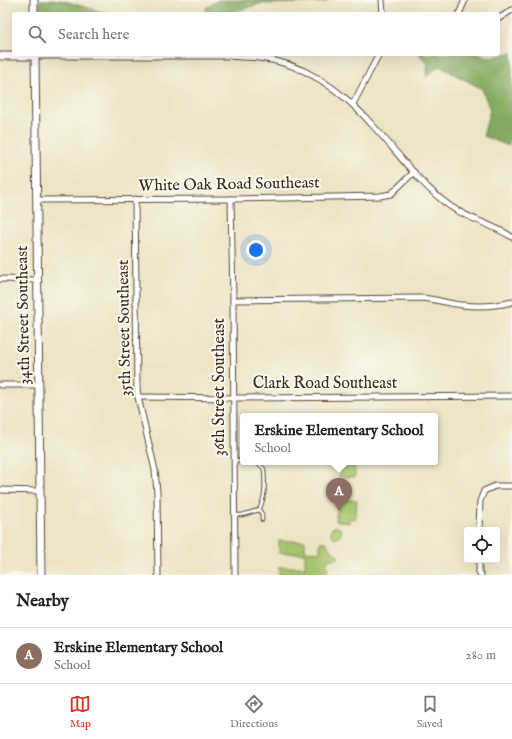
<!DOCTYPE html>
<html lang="en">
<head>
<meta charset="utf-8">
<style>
  :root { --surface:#fff; --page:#f2f2f2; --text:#222; --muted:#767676; --line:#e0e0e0; --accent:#d93025 }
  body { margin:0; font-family:"IM FELL English",serif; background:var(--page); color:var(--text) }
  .controls { position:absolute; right:12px; bottom:12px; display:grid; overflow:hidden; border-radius:4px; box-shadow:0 4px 16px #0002 }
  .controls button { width:36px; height:36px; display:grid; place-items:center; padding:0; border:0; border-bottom:1px solid var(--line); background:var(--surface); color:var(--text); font:20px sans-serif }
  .you { position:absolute; left:256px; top:250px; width:14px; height:14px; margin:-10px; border:3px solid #fff; border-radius:50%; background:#1a73e8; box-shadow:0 0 0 6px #1a73e833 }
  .badge { display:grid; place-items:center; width:26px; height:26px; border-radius:50%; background:var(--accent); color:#fff; font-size:13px; font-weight:700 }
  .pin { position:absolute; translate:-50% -33px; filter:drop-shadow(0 1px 2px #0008) }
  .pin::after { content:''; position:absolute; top:21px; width:14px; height:12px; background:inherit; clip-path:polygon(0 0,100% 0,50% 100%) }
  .popup { position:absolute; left:240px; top:413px; width:198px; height:52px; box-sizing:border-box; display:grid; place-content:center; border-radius:4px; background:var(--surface); filter:drop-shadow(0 1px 3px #0005); font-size:13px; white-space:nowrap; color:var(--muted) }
  .popup b { font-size:15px; color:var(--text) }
  .popup::after { content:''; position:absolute; left:50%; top:100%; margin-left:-8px; border:8px solid transparent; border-top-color:var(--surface) }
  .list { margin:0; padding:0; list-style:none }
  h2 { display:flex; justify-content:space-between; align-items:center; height:52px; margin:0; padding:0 16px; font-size:17px }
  h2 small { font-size:13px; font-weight:400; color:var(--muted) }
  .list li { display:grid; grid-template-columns:26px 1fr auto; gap:12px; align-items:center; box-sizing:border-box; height:56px; padding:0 16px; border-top:1px solid var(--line) }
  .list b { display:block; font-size:15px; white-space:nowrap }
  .list p { margin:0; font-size:13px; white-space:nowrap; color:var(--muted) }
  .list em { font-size:13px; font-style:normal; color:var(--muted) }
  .icon { flex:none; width:22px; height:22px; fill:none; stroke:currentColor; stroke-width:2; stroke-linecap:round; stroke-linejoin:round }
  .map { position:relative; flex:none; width:512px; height:575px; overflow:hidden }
  .search { position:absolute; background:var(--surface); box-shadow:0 4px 16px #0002; left:12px; right:12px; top:12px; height:44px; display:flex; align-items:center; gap:10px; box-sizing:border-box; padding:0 14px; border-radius:4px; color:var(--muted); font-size:15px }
  .sheet { height:108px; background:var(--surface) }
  nav { display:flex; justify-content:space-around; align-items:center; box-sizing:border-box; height:56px; border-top:1px solid var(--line); background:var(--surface); font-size:11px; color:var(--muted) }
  nav a { display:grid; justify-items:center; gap:2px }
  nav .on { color:var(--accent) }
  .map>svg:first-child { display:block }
  .green { fill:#a4c46c; stroke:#707745 }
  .forest { fill:#83aa60; stroke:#5f6a3f }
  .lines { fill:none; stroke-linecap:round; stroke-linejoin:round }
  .lane-casing { stroke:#564637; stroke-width:4.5 }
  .street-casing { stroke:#564637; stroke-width:7 }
  .secondary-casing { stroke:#564637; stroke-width:9 }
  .lane { stroke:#fff; stroke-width:2.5 }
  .street { stroke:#fff; stroke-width:5 }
  .secondary { stroke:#fff; stroke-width:7 }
  .labels { text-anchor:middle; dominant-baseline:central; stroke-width:4; stroke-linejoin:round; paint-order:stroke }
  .street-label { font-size:16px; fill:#3b2a1e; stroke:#fbf7ec }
</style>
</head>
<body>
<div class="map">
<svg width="512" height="575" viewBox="0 0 512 575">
  <rect width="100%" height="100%" fill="#fbf7ec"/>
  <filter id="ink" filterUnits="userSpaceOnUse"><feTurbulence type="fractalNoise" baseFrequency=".025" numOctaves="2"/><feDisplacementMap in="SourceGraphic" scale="8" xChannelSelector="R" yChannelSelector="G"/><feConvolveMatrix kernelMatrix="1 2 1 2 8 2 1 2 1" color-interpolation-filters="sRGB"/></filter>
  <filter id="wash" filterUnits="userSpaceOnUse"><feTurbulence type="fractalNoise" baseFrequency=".012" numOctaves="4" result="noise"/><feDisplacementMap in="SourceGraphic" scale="16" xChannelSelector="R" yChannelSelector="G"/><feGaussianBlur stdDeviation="0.9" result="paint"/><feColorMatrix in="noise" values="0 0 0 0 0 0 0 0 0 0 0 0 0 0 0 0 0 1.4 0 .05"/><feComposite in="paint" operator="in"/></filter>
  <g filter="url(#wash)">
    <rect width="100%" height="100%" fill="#ede4c4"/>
    <g class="green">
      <path d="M355 466V477H339V467Z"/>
      <path d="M340 500H357L356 517 355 519 349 518V523L335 520Z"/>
      <circle cx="336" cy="532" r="5.5"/>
      <path d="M279 541H305V551L320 552V542H327C327 548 334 552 338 555V559H329L326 565 328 569 325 575H279V567H305V553H279Z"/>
    </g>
    <g class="forest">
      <path d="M40 0H61L109 14H79L50 10 48 14H40Z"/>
      <path d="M218 0H327L326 2 260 4 227 14H206V8Z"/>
      <path d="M512 52V96L511 99 509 146 483 136 490 110 482 89 439 66 426 77 428 64 419 54H478L491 58Z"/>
    </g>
  </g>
  <g filter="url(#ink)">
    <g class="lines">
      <defs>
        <g id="lane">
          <path d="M234 460 243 461"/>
          <path d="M259 510 262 514V520"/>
          <path d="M235 515H242L259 510C266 496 265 484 264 469L260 465 254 462"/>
        </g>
        <g id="street">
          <path d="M382 0 383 14"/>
          <path d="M459 14 465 0"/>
          <path d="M498 19 512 10"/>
          <path d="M35 56H228C238 57 249 57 259 58 306 63 346 94 376 129 398 153 417 180 442 200 463 218 490 223 512 237"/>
          <path d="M353 104 379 54"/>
          <path d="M135 199 137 388 138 397 155 470 157 492 158 575"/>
          <path d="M231 199 233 300 235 575"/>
          <path d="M37 200 231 199 380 196 391 194 414 172"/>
          <path d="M0 279 37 280"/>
          <path d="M233 300 422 298C436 299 449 304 462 305 479 307 496 306 512 302"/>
          <path d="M0 385H39"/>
          <path d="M138 397 240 398 512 396"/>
          <path d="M0 490 40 491"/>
          <path d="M479 530 480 501 484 491 495 486H512"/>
          <path d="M479 560V572L481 575"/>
        </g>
        <g id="secondary">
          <path d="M34 0V14"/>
          <path d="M35 54 41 575"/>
          <path d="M0 56H35"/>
        </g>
      </defs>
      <use href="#lane" class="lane-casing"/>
      <use href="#street" class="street-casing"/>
      <use href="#secondary" class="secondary-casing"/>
      <use href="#lane" class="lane"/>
      <use href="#street" class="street"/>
      <use href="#secondary" class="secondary"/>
    </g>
  </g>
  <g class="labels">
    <g class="street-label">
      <text transform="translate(229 185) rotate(-1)">White Oak Road Southeast</text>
      <text transform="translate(24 315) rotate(-91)">34th Street Southeast</text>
      <text transform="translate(125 328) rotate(-91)">35th Street Southeast</text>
      <text x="325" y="384">Clark Road Southeast</text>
      <text transform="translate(220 387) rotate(-90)">36th Street Southeast</text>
    </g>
  </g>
</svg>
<div class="controls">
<button><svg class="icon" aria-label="locate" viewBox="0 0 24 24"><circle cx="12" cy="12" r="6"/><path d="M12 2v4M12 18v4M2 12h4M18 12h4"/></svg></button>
</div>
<div class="you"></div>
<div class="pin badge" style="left:339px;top:511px;background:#8d6e63">A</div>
<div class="popup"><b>Erskine Elementary School</b>School</div>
<div class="search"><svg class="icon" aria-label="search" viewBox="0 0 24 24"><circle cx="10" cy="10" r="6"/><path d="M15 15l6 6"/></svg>Search here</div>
</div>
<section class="sheet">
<h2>Nearby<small></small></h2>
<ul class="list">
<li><span class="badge" style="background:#8d6e63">A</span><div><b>Erskine Elementary School</b><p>School</p></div><em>280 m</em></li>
</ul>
</section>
<nav>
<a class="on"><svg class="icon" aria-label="map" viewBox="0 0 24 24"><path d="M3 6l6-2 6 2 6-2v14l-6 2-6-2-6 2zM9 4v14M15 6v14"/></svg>Map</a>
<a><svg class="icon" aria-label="directions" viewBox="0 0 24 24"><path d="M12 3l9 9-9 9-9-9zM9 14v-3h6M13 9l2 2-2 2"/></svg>Directions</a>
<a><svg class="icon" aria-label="saved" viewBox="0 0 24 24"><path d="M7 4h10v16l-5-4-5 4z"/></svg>Saved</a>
</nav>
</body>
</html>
